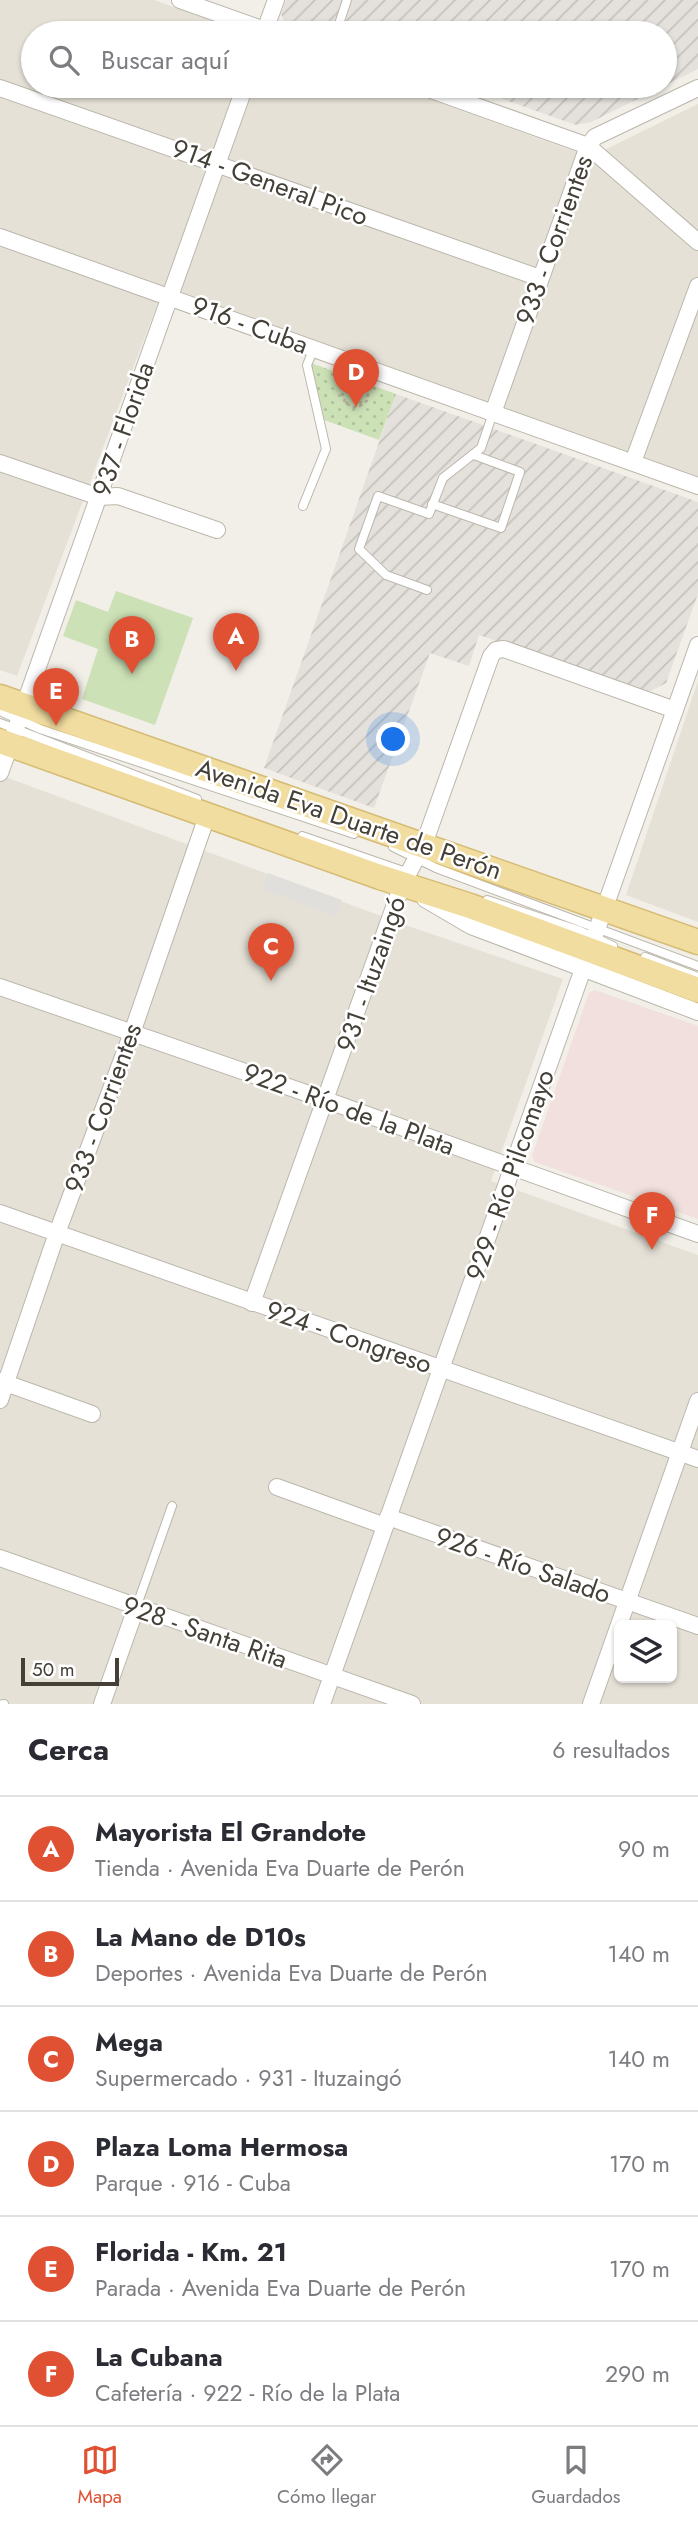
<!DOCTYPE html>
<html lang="es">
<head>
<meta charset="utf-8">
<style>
  :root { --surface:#fff; --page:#f2f2f3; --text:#2b2b33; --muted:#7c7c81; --line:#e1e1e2; --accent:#df5132 }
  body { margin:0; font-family:Jost,sans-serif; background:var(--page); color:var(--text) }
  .controls { position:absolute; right:21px; bottom:21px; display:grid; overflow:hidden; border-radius:10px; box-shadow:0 2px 5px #0004 }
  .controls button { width:63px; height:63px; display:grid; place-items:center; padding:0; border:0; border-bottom:2px solid var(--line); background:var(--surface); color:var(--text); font:35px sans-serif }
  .scale { position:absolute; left:21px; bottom:18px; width:98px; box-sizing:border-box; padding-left:7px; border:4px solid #444038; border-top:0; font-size:19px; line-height:24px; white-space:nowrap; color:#444038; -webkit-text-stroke:5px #fff; paint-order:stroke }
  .you { position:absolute; left:394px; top:740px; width:24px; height:24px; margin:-18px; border:5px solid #fff; border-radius:50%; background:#1a73e8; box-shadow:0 0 0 10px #1a73e833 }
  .badge { display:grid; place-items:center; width:46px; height:46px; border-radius:50%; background:var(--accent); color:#fff; font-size:23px; font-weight:700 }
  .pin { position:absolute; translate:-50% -58px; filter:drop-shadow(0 2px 4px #0008) }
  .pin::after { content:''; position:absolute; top:37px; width:24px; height:21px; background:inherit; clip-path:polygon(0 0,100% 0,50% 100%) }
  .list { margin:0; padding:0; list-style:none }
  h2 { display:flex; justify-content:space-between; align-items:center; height:91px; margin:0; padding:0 28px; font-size:30px }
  h2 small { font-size:23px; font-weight:400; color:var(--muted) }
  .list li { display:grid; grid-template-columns:46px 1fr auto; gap:21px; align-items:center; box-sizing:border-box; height:105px; padding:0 28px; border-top:2px solid var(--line) }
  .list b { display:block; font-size:26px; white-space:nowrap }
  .list p { margin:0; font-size:23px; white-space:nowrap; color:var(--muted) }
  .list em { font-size:23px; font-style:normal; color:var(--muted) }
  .icon { flex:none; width:38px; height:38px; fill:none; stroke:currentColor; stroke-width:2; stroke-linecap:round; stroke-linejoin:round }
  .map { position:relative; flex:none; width:698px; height:1704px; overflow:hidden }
  .search { position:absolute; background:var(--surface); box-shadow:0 2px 5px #0004; left:21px; right:21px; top:21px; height:77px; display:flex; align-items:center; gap:18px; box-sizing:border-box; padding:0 24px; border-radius:38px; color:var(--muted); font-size:26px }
  .sheet { height:721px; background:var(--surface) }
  nav { display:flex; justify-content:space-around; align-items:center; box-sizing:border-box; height:98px; border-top:2px solid var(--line); background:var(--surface); font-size:19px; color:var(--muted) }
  nav a { display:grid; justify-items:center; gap:4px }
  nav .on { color:var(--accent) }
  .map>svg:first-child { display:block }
  .residential { fill:#e5e1d7; fill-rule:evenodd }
  .industrial { fill:url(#industrial-furrows) }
  .medical { fill:#f1e0dd }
  .green { fill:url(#green-dots) }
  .pitch { fill:#cce1b6 }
  .parking { fill:#e1dfdc }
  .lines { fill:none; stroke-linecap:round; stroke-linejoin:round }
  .service-casing { stroke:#bcb7ac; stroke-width:10 }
  .minor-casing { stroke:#bcb7ac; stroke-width:18 }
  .primary-casing { stroke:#d5bb73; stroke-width:27 }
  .path { stroke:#bcb39f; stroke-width:2.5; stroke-dasharray:3.5 3.5; stroke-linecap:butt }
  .service { stroke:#fff; stroke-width:8 }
  .minor { stroke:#fff; stroke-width:16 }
  .primary { stroke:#f2dda1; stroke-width:24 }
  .labels { text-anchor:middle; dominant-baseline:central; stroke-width:5; stroke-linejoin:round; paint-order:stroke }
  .street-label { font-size:26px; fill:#444038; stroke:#fff }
</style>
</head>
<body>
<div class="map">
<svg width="698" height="1704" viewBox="0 0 698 1704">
  <defs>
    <pattern id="industrial-furrows" width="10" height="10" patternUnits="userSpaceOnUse" patternTransform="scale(1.75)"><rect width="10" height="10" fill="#e4e1dd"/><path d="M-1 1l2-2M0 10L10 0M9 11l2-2" fill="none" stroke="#c5c2be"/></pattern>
    <pattern id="green-dots" width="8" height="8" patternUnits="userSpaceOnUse" patternTransform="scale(1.75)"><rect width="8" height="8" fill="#cce1b6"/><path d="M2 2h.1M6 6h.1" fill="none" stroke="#b0c29d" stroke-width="1.8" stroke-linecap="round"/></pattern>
  </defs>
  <rect width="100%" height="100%" fill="#f2efe8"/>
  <g class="residential">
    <path d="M0 0H154L247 33H33V86H393L590 157 698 104V483L164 286 17 676 0 670Z"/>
    <path d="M698 681V922L626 895Z"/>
    <path d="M0 775 411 927 563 979 491 1181 698 1255V1704H0ZM619 1625H672V1678H619Z"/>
  </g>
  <g class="industrial">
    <path d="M286 0H698V69L591 122 576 125 466 86H665V33H318L284 21 281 14Z"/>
    <path d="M396 394 698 502V594L666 683 647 693 479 635 469 666 430 653 374 808 264 768Z"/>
  </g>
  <path class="medical" d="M595 990 698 1026V1219L535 1162 532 1156 589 993Z"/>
  <path class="green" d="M311 363 396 394 379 440 324 420Z"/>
  <path class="pitch" d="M116 591 193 618 155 725 82 699 98 649 63 636 76 600 108 612Z"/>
  <path class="parking" d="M268 873 342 900 336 916 262 889Z"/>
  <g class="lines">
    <defs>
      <g id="service">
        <path d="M336 33 347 0"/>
        <path d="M432 504 501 528 520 472 474 455"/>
        <path d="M303 506 326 449 307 365 314 348"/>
        <path d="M427 590 386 575 359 549 378 496 429 514 443 478 481 448 493 413"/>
        <path d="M0 711 40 729 354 834"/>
        <path d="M0 723 197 799"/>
        <path d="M302 836 409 873"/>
        <path d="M393 847 436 868 698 966"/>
        <path d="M487 900 578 930 613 946"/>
        <path d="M645 957 698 977"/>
        <path d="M136 1608 172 1506"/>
        <path d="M3 1704H4"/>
      </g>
      <g id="minor">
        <path d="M180 0 273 33"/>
        <path d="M264 33 276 0"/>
        <path d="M420 86 588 146 698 242"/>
        <path d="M0 88 540 278"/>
        <path d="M0 237 698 486"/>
        <path d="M493 413 588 146 595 137 698 88"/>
        <path d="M633 462 698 286"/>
        <path d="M0 463 99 497 118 496 217 530"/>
        <path d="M0 773 245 86"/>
        <path d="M425 899 471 926 698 1012"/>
        <path d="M0 987 326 1100 698 1234"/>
        <path d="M0 1213 698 1459"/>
        <path d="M252 1303 402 885 424 844 491 656 496 650 504 649 675 710"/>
        <path d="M0 1381 92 1414"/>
        <path d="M0 1400 57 1233 132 1033 207 816"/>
        <path d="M277 1487 385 1526"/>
        <path d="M388 1517 698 1626"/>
        <path d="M0 1558 412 1704"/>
        <path d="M102 1704 136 1608"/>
        <path d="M322 1704 698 645"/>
        <path d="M591 1704 698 1401"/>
      </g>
      <g id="primary">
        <path d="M0 697 698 942"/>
        <path d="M0 741 380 877 470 906 698 990"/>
      </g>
    </defs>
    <use href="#service" class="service-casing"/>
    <use href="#minor" class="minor-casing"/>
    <use href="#primary" class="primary-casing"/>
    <path class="path" d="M350 383 368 393V400L357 408 344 403 345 397 342 394 344 384Z"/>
    <use href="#service" class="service"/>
    <use href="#minor" class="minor"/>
    <use href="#primary" class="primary"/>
  </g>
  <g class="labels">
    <g class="street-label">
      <text transform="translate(270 182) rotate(20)">914 - General Pico</text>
      <text transform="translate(554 240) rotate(-70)">933 - Corrientes</text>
      <text transform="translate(250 325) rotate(20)">916 - Cuba</text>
      <text transform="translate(123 429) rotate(-71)">937 - Florida</text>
      <text transform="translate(349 819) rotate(19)">Avenida Eva Duarte de Perón</text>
      <text transform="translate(371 974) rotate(-71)">931 - Ituzaingó</text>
      <text transform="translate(103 1108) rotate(-70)">933 - Corrientes</text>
      <text transform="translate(349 1109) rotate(20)">922 - Río de la Plata</text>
      <text transform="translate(510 1175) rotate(-71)">929 - Río Pilcomayo</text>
      <text transform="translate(349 1337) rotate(19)">924 - Congreso</text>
      <text transform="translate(523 1565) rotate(19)">926 - Río Salado</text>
      <text transform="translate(205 1632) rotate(19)">928 - Santa Rita</text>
    </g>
  </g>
</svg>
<div class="controls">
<button><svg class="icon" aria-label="layers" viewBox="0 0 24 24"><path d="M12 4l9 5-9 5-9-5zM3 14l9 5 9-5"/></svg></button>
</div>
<div class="scale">50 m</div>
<div class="you"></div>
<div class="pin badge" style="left:236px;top:671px">A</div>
<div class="pin badge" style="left:132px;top:674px">B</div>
<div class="pin badge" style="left:271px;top:981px">C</div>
<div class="pin badge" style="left:356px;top:407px">D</div>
<div class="pin badge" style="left:56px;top:726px">E</div>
<div class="pin badge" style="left:652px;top:1250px">F</div>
<div class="search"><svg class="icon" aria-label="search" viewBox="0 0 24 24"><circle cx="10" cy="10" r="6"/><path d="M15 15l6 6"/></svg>Buscar aquí</div>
</div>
<section class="sheet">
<h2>Cerca<small>6 resultados</small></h2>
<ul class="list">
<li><span class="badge">A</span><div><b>Mayorista El Grandote</b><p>Tienda · Avenida Eva Duarte de Perón</p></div><em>90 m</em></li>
<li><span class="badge">B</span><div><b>La Mano de D10s</b><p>Deportes · Avenida Eva Duarte de Perón</p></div><em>140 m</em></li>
<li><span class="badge">C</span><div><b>Mega</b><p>Supermercado · 931 - Ituzaingó</p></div><em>140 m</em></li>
<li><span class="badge">D</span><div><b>Plaza Loma Hermosa</b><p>Parque · 916 - Cuba</p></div><em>170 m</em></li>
<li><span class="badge">E</span><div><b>Florida - Km. 21</b><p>Parada · Avenida Eva Duarte de Perón</p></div><em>170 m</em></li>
<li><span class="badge">F</span><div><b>La Cubana</b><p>Cafetería · 922 - Río de la Plata</p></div><em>290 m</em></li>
</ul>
</section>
<nav>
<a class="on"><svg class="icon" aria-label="map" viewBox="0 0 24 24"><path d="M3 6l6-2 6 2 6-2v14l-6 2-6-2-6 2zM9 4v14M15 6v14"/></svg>Mapa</a>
<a><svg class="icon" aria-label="directions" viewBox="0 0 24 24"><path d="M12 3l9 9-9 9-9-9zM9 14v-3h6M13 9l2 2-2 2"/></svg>Cómo llegar</a>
<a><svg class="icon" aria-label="saved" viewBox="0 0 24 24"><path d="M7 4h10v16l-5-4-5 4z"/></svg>Guardados</a>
</nav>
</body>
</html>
